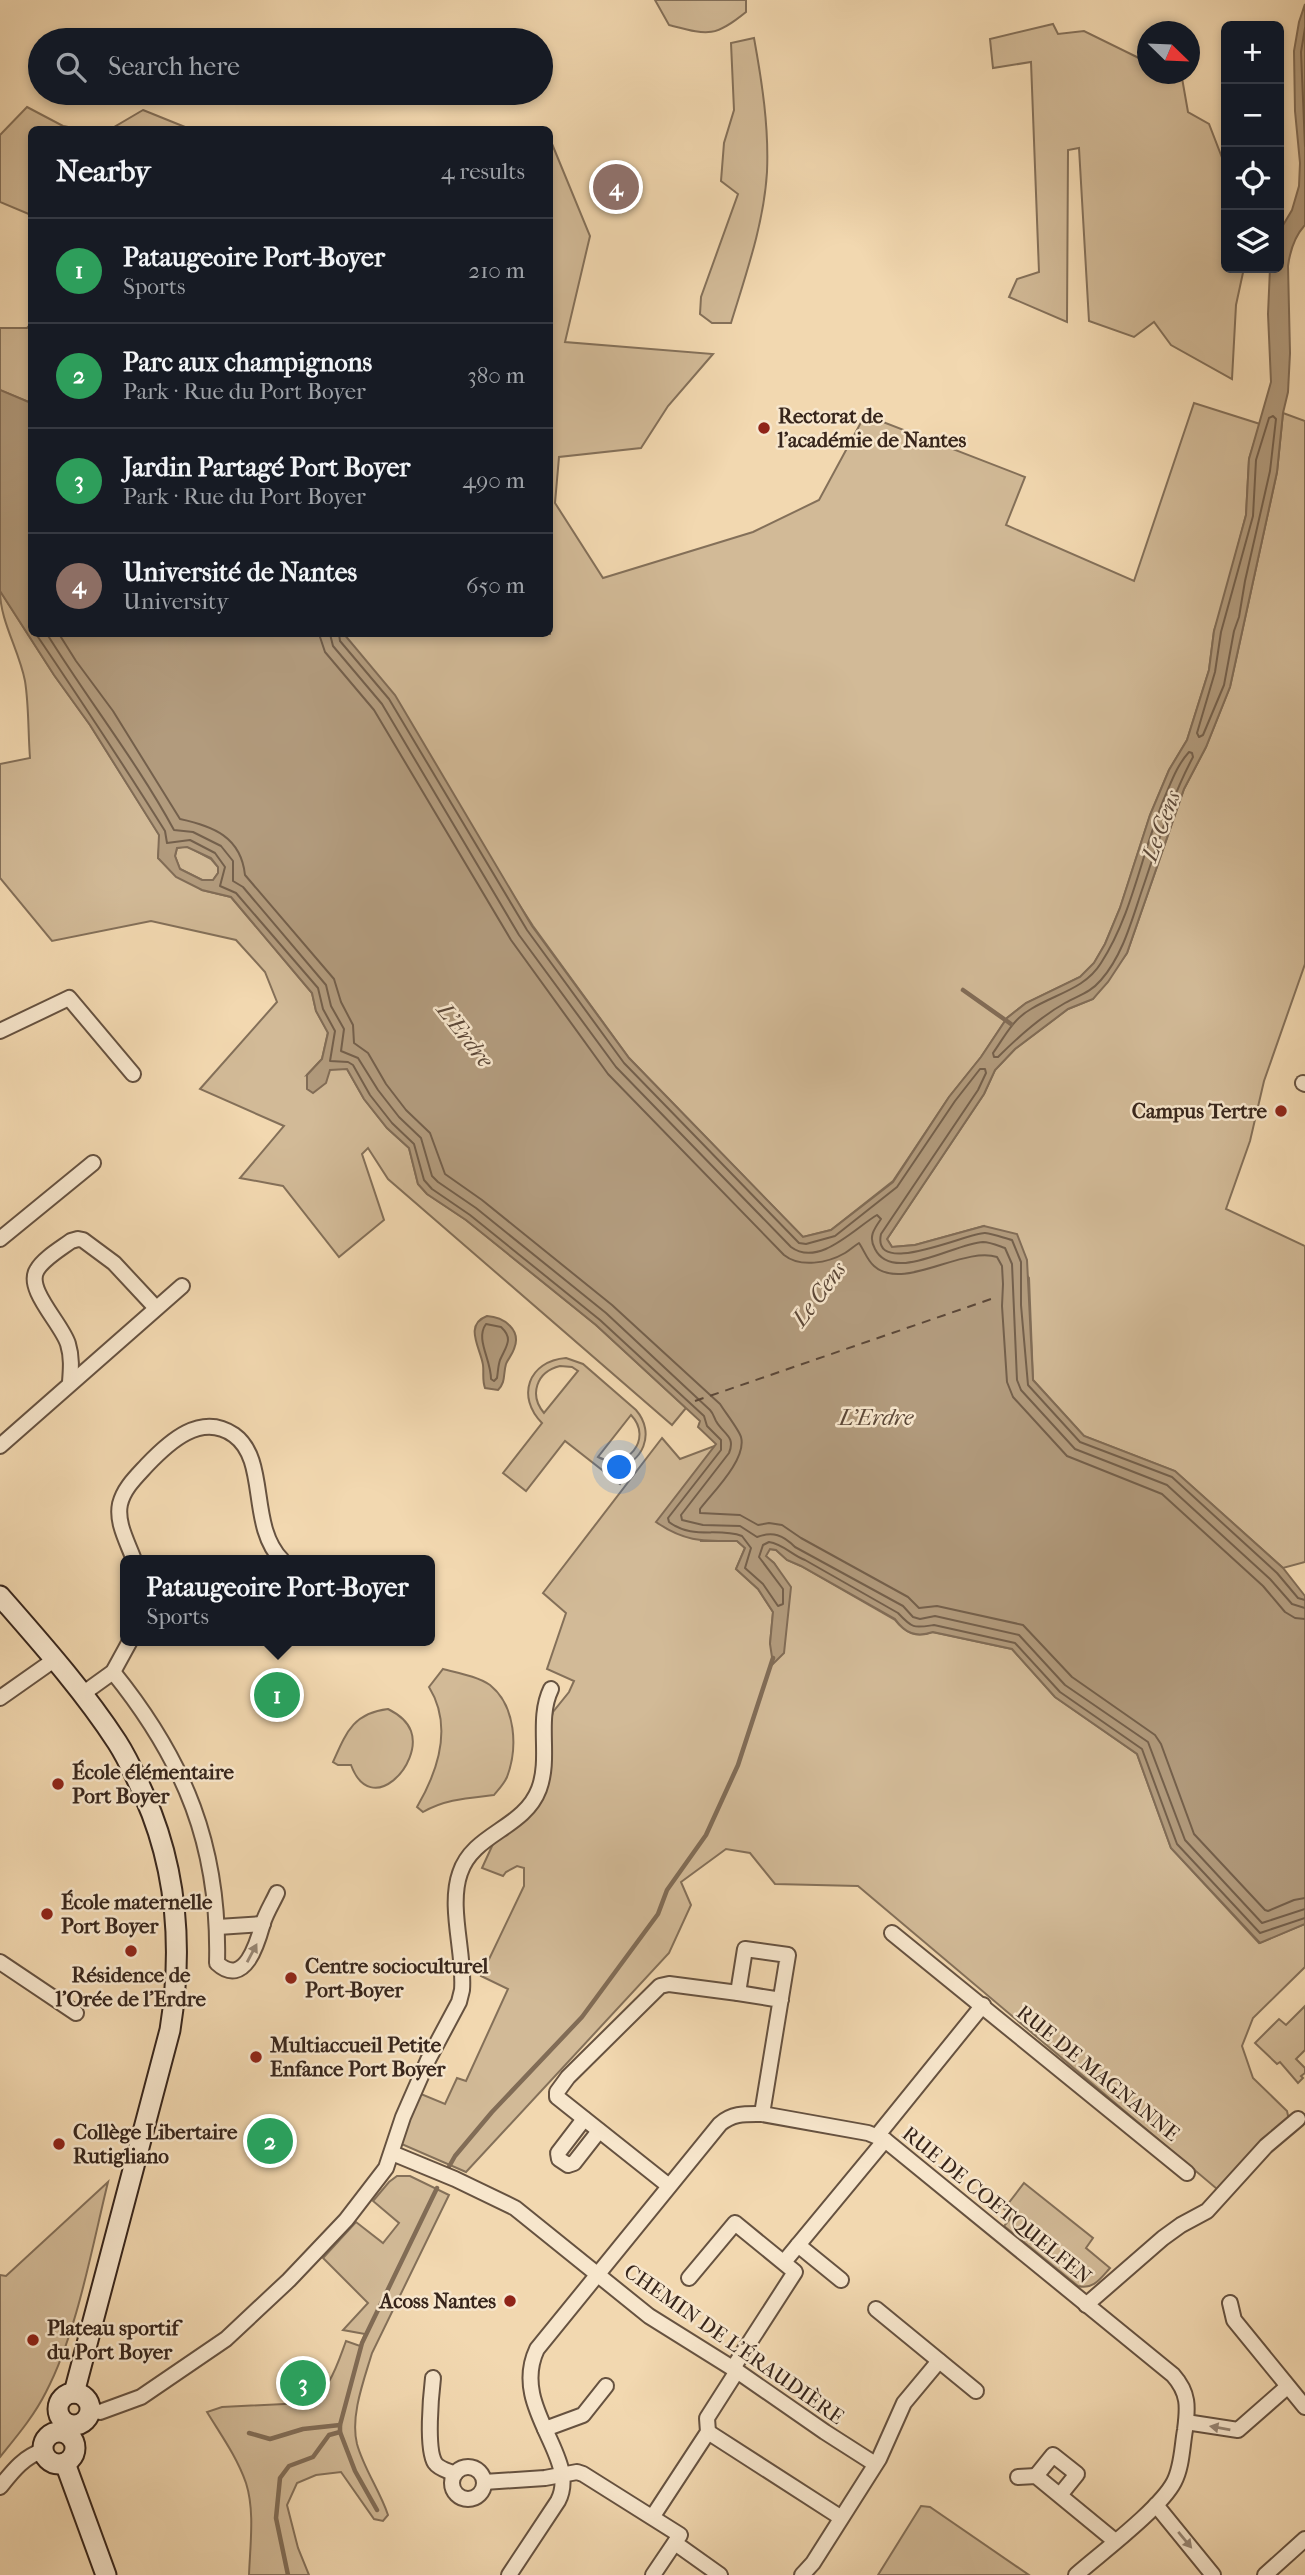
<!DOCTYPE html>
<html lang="en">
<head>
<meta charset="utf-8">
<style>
  :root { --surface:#171b24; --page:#20242c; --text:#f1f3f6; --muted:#9ea1a6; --line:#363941; --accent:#c59692 }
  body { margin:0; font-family:"IM FELL French Canon",serif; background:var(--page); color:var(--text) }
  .controls { position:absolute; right:21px; top:21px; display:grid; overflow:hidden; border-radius:10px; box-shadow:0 4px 10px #0003 }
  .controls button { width:63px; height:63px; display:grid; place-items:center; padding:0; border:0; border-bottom:2px solid var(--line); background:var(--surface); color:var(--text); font:35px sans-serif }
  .compass { position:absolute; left:1137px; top:21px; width:63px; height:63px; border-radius:50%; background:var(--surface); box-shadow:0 4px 10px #0003; rotate:113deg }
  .you { position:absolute; left:620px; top:1468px; width:24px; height:24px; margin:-18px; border:5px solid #fff; border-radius:50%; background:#1a73e8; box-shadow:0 0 0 10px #1a73e833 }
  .badge { display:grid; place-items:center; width:46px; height:46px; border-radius:50%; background:var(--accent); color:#fff; font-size:23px; font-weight:700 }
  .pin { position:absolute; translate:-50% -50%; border:4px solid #fff; box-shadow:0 2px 7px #0006 }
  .popup { position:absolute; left:120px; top:1555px; width:315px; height:91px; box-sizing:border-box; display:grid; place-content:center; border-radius:10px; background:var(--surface); filter:drop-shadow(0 2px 5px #0005); font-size:23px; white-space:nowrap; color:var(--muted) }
  .popup b { font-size:26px; color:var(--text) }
  .popup::after { content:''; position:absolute; left:50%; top:100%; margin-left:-14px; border:14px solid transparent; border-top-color:var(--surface) }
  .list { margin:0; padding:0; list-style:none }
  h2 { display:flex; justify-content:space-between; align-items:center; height:91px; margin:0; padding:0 28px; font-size:30px }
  h2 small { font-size:23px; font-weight:400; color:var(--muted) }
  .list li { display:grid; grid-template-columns:46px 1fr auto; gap:21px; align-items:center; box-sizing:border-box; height:105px; padding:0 28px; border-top:2px solid var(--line) }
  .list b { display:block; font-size:26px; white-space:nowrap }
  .list p { margin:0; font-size:23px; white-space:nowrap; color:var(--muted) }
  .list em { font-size:23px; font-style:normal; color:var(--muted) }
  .icon { flex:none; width:38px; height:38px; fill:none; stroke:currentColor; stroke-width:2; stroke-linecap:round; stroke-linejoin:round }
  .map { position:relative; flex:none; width:1305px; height:2575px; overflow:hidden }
  .search { position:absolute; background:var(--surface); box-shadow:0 4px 10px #0003; left:28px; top:28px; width:525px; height:77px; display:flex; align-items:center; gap:18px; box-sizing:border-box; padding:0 24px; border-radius:38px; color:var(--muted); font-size:26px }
  .panel { position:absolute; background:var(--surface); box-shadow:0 4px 10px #0003; left:28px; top:126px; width:525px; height:511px; border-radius:10px }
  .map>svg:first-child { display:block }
  .green { fill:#d2ba97; stroke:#847059; stroke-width:2; fill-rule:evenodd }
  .water { fill:#b29b7d; stroke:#816c56; stroke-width:2; fill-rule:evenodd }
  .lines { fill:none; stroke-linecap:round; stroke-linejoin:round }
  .shore { stroke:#74604c; stroke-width:2 }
  .stream { stroke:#816c56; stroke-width:4.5 }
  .ferry { stroke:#5c4838; stroke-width:2; stroke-dasharray:9 7; stroke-linecap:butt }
  .street-casing { stroke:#665240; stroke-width:18 }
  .secondary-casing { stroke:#37251b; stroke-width:23 }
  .street { stroke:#f7e6cc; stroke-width:14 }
  .secondary { stroke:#f7e6cc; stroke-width:19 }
  .oneway { fill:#978674 }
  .poi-dot { fill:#8f2418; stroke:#f7e6cc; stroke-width:2.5 }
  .labels { text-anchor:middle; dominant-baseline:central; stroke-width:5; stroke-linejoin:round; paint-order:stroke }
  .poi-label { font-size:21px; font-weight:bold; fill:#37251b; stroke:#f7e6cc; text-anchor:start }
  .street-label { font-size:21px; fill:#37251b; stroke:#f7e6cc }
  .water-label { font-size:23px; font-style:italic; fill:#5c4838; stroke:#f7e6cc }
</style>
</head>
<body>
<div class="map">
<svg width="1305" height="2575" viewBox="0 0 1305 2575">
  <rect width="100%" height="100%" fill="#f2d8b0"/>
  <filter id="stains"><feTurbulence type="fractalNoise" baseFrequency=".00286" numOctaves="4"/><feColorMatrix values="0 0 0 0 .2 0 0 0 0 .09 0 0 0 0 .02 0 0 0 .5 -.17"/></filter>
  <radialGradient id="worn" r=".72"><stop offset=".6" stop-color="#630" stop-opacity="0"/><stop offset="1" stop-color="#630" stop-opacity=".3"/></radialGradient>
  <g class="green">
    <path d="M655 0H746V12C714 38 708 35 669 25Z"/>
    <path d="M1053 24 1058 34 1084 31 1147 62 1148 74H1173L1182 78 1188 112 1209 124 1226 168V268H1244L1236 305 1232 379 1171 345 1154 322 1134 337 1089 321 1079 148 1068 150 1067 322 1009 297 1017 279 1039 272 1031 62 993 68 990 39Z"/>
    <path d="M754 38C762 82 769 127 767 172 764 223 746 274 731 323H712L700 314 701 297 738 194 721 181 724 143 734 110 731 43Z"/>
    <path d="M27 107 63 126 79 129 32 130 31 215 0 202V135Z"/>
    <path d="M143 110 190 129H90L114 127Z"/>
    <path d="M550 139 590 236 565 342 713 354 668 406 641 448 559 457 555 503 603 578 753 532 819 500 865 415 1025 477 1006 525 1134 581 1194 403 1260 424 1249 459 1246 515 1222 607 1214 631 1209 670 1187 740 1169 770 1150 815 1120 908 1105 944 1094 963 1080 977 1026 1003 1007 1018 981 1057 949 1097 893 1181 831 1230 803 1237 629 1058 533 926 344 634H550Z"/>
    <path d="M31 324V403L0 390V328H27Z"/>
    <path d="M1283 413 1305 421V964L1264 1081 1250 1141 1226 1209 1305 1246V1562L1283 1568 1175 1471 1084 1436 1033 1380 1029 1278 984 1226 915 1245 892 1247 887 1239 984 1094 995 1070 1015 1049 1068 1009 1093 999 1127 953 1184 789 1206 747 1230 687 1277 472Z"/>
    <path d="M0 591 54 675 90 725 160 836 158 858 202 890 231 897 312 993 316 1011 328 1032 322 1059 307 1075 330 1069H347L364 1099 387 1128 409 1148 418 1184 427 1194 466 1220 596 1325 686 1408 672 1425 388 1179 368 1148 362 1154 384 1220 339 1257 283 1186 240 1178 284 1126 200 1089 277 1002 265 972 236 940 151 921 52 941 0 878V764L30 758C28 733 29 706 25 681 19 650 0 621 0 591Z"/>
    <path d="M187 846 211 859 218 867V873L213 880H202L180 869 175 856 177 848Z"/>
    <path d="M566 1358 583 1364 636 1410C656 1433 643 1464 614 1469L624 1478 620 1484 565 1441 526 1491 503 1473 542 1423C516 1397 528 1361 566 1358ZM560 1366 572 1367 578 1371 544 1413C529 1395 536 1372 560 1366ZM631 1415C654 1439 626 1472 598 1457Z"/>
    <path d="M662 1438 680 1459 717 1445 701 1541H737L745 1548 736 1569 758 1589 773 1612 770 1644 780 1573 774 1563 765 1556 769 1549 776 1550 787 1560 801 1566 895 1620C905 1633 916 1638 932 1632L1012 1649 1055 1697 1137 1754 1171 1848 1259 1943 1305 1924V1967L1253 2018 1242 2046 1253 2078 1287 2111 1289 2120 1217 2189 858 1886 775 1884 750 1853 726 1849 681 1882 691 1905 669 1953 466 2172 390 2139 409 2089 445 2104 457 2078 466 2081 508 1989 481 1976 524 1886V1868L517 1866 506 1872 503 1876 482 1868 493 1844 526 1819 553 1712 569 1692 574 1681 547 1669 566 1613 543 1593Z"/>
    <path d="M443 1669C458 1673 477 1676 490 1685 516 1706 518 1748 507 1777 504 1784 498 1790 494 1795 469 1798 445 1799 423 1812L417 1807C438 1771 453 1726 429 1687Z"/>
    <path d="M388 1709C398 1714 407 1720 411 1731 423 1764 371 1819 351 1765H338L333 1762C346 1733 353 1713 388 1709Z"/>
    <path d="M1305 2006V2050L1296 2059 1305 2068V2073L1301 2076 1303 2078 1298 2083 1280 2062 1277 2064 1255 2043 1279 2019 1286 2025Z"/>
    <path d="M397 2176H410L449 2195 372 2353C364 2380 350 2416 357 2444 364 2469 380 2491 388 2515L383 2521 374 2519 341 2472 316 2475 297 2483 287 2505 298 2548 309 2575H249C250 2546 255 2511 246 2483 237 2457 221 2435 207 2412L222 2407 305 2403C330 2392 337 2365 346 2341L360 2346 365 2334 343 2330 368 2303 323 2258 356 2222 383 2243 399 2223 373 2201 389 2182Z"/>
    <path d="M108 2182C92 2247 77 2333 46 2392 34 2416 17 2436 0 2457V2275L6 2276Z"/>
    <path d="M1024 2183 1093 2238 1086 2248 1110 2268C1100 2279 1093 2290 1078 2286L1004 2226 1010 2219 1009 2213 1004 2209Z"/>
    <path d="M314 2363 327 2373 309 2395 288 2399 280 2391 298 2373 301 2376Z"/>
    <path d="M921 2506 930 2507 1029 2575H878Z"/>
  </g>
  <g class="water">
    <path d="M1305 4V225C1294 237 1290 251 1288 266L1290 353 1288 392 1283 413 1277 472 1230 687 1206 747 1184 789 1127 953 1108 982 1093 999 1068 1009 1015 1049 995 1070 984 1094 887 1239 892 1247 915 1245 984 1226 1017 1234 1027 1260 1033 1380 1084 1436 1175 1471 1283 1568 1305 1596V1924L1260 1943 1171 1848 1137 1754 1055 1697 1012 1649 933 1632C916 1638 905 1633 895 1619L801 1566 787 1560 776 1550 770 1549 766 1556 774 1563 791 1587 784 1653 773 1664 770 1644 773 1612 758 1589 736 1569 745 1548 737 1541C702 1541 685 1542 656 1522L716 1444 698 1427 700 1421 596 1325 466 1220 427 1194 418 1184 409 1148 387 1128 364 1099 347 1069 330 1070 326 1083 313 1093 307 1089V1075L322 1059 328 1033 316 1011 312 993 231 897 202 890 176 877 158 858 159 835 90 725 54 675 0 591V390L31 403 32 634H344L395 695 532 926 629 1058 803 1237 831 1230 893 1182 949 1097 981 1057 1007 1018 1026 1003 1080 977 1094 963 1105 944 1120 908 1150 815 1169 770 1187 740 1209 670 1214 631 1246 515 1249 459 1271 382 1268 314 1270 268H1279V232L1292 210 1299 186 1300 163 1295 111 1294 51 1299 22ZM187 847 211 858 218 867V873L213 880H202L180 869 175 856 177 848Z"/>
    <path d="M487 1316C504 1317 522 1330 514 1349 512 1355 508 1359 506 1364 503 1374 506 1382 498 1390L485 1388C482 1380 484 1373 483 1365 481 1349 463 1325 487 1316Z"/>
    <circle cx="277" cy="1695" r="17"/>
  </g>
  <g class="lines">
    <g class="shore">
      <path d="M1305 28 1301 52 1305 146"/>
      <path d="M1273 416 1276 419 1270 471 1245 581 1239 617 1234 631 1224 685 1203 735 1199 737 1197 733 1215 672 1221 632 1253 516 1256 460 1269 418Z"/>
      <path d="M36 634C80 699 123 764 165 831L167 843 190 840 215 853 225 867 220 886 236 893 318 988 323 1009 335 1031 330 1061 348 1062 353 1065 370 1095 392 1123 414 1144 424 1180 432 1189 470 1215 600 1320 704 1416 707 1426 721 1440V1450L668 1518 669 1522C693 1540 718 1527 742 1536L751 1548 745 1568 763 1584 778 1606 783 1604V1589L759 1557 763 1545 769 1542C783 1544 792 1555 805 1560L898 1613C913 1629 914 1628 934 1625L1015 1643 1060 1692 1142 1749 1177 1844 1260 1933 1305 1918"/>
      <path d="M47 634C88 700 137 762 174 830L193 832 221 846 233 861V881L243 887 326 985 331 1006 344 1029 341 1051 358 1058 378 1090 399 1117 421 1138 432 1176 438 1182 476 1208 606 1313 710 1410C713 1413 714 1417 716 1421 723 1434 736 1436 729 1453L681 1515 682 1520 703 1525 740 1526 757 1537C773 1531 783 1535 795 1547L903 1606 913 1617 920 1619 935 1616 1019 1635 1065 1685 1148 1742 1185 1840 1262 1923 1305 1909"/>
      <path d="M59 634 76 661 113 711 180 819C213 826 241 837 245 875L334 979 341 1002 353 1025 354 1043 368 1053 386 1084 406 1110 430 1133 445 1174 482 1200 612 1305 720 1404C725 1412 739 1430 741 1437 747 1459 713 1492 700 1509V1513L740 1515 758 1525 769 1523 782 1525 801 1538 908 1597 919 1608 937 1606 1023 1625 1072 1677 1155 1735 1161 1744 1194 1834 1265 1910 1268 1911 1294 1900 1305 1898"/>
      <path d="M319 634 325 652 374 710 511 940 608 1074 784 1255C800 1268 828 1263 845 1253 850 1250 854 1246 859 1243 864 1250 867 1260 874 1266 903 1292 963 1246 997 1257L1002 1266 1003 1284 1002 1306 1007 1382 1013 1397 1067 1456 1162 1494 1263 1586 1285 1612 1295 1618 1305 1619"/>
      <path d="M330 634 333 646 382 704 519 935 616 1067 791 1247C819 1268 856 1227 877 1215L881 1219C874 1229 868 1237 875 1249 893 1284 955 1243 983 1242 990 1242 999 1246 1005 1248L1012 1264 1017 1380 1021 1390 1075 1449 1167 1485 1270 1579 1292 1604 1305 1608"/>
      <path d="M339 634 340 641 389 699 527 930 624 1063 799 1243 806 1244 835 1236 897 1187 955 1101 980 1069H985L986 1073 978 1090 881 1234C871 1279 969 1232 985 1233 994 1234 1004 1238 1012 1240L1021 1262V1305L1028 1385 1080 1442 1172 1477 1277 1573 1298 1598 1305 1600"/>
      <path d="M1189 752 1192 753 1193 757C1170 800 1157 847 1141 893 1131 923 1122 956 1101 980 1090 993 1079 995 1065 1003 1040 1017 1018 1037 998 1057H994L993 1053C1005 1036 1013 1019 1031 1009 1055 994 1085 989 1101 963 1134 912 1142 849 1166 794 1172 780 1178 764 1189 752Z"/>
      <path d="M486 1324 501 1327C514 1339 506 1346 500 1360 498 1366 498 1372 497 1378L494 1381 491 1379C491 1359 475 1339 486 1324Z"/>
    </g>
    <g class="stream">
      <path d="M963 990 1011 1024"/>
      <path d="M446 2172 455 2156 492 2112 582 2017 658 1914 667 1890 706 1835 738 1765 773 1658"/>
      <path d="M249 2433 270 2439 303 2429 340 2425"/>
      <path d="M377 2510 355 2471 340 2432V2425L362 2343 437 2188"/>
      <path d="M288 2575 276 2518 280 2478 289 2466 313 2457 329 2435 340 2432"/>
    </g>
    <path class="ferry" d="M695 1401 994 1298"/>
    <defs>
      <g id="street">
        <path d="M0 1031 69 998 133 1074"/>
        <path d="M1303 1083 1305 1084"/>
        <path d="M0 1239 93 1163"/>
        <path d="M70 1382C71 1369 72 1357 68 1344 62 1324 25 1289 37 1270 43 1259 60 1249 71 1241L78 1239 83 1240 114 1263 156 1308"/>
        <path d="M0 1446 182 1286"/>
        <path d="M134 1560C128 1543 116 1523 120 1504 124 1488 136 1477 147 1465 169 1442 201 1412 234 1435 269 1460 248 1526 282 1560"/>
        <path d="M113 1672C185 1761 220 1847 217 1963 245 1989 258 1941 263 1923 266 1913 273 1902 277 1893"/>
        <path d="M81 1695 113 1672 130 1641"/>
        <path d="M0 1698 54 1660"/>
        <path d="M218 1927 263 1924"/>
        <path d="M892 1933 1187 2173"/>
        <path d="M0 1962 76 2013"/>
        <path d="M762 2114 788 1955 745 1949 738 1993 781 2000"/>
        <path d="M584 2119 558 2153 559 2159 568 2165 574 2163 599 2131"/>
        <path d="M877 2136 983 2005"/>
        <path d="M392 2153 455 2179 515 2208 649 2316 737 2371 825 2432 875 2464"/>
        <path d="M669 2186 557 2097V2092L568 2077 660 1986 669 1984 738 1993"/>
        <path d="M798 2245 841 2280"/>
        <path d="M784 2262 885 2140"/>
        <path d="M689 2278 735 2223 795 2272 733 2368"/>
        <path d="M1230 2303 1234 2320 1305 2407"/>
        <path d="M1086 2305 1163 2238 1181 2225 1207 2211 1266 2146 1298 2119"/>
        <path d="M876 2309 976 2391"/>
        <path d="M433 2378C431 2395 426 2449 435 2463 439 2469 449 2471 455 2474"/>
        <path d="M90 2410 100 2412 141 2397 226 2339 289 2280 346 2220 386 2168 403 2117 428 2060 459 2002 462 1990C465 1954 448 1907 460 1873 473 1833 524 1829 539 1789 551 1757 536 1720 551 1689"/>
        <path d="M1186 2422 1238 2430 1287 2387"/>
        <path d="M545 2429 583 2415 606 2386"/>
        <path d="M708 2432 840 2517"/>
        <circle cx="468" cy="2483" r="16"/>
        <path d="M1036 2476 1053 2455 1077 2474 1060 2495"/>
        <path d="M1018 2477 1036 2476 1115 2541"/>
        <path d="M484 2482 545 2478 577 2472 583 2474 680 2535 653 2575"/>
        <path d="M0 2487C12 2472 24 2456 43 2451"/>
        <path d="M1156 2505 1213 2575"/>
        <path d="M653 2516 708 2432 707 2418 737 2371"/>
        <path d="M675 2543 720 2575"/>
        <path d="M509 2575 558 2501C581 2457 509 2408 537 2349L720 2124C733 2113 745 2114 762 2114L868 2133 885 2140 1173 2375C1189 2393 1188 2407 1185 2430 1182 2447 1182 2467 1174 2482 1160 2509 1101 2553 1076 2575"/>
        <path d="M802 2575 813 2563 879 2459 904 2403 939 2361"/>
        <path d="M1265 2575 1305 2539"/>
      </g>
      <g id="secondary">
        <path d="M0 1596C41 1643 83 1690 117 1742 128 1759 136 1777 144 1795 178 1871 183 1949 170 2030L74 2393"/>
        <circle cx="74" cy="2409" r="16"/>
        <circle cx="59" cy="2448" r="16"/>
        <path d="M65 2463 106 2575"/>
      </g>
    </defs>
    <use href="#street" class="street-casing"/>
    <use href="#secondary" class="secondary-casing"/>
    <use href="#street" class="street"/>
    <use href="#secondary" class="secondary"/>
  </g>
  <defs><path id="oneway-solid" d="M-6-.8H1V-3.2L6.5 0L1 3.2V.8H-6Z" transform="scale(1.75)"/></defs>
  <g class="oneway">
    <use href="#oneway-solid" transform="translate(252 1953) rotate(-62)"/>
    <use href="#oneway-solid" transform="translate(1220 2428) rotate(-170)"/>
    <use href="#oneway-solid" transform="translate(1185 2540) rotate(50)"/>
  </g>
  <g class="poi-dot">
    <circle cx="764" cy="428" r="7"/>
    <circle cx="1281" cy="1111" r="7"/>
    <circle cx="58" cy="1784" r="7"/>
    <circle cx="47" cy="1914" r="7"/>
    <circle cx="131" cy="1951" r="7"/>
    <circle cx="291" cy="1978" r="7"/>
    <circle cx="256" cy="2057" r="7"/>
    <circle cx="59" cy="2144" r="7"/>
    <circle cx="510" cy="2301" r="7"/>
    <circle cx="33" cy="2340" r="7"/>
  </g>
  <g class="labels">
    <g class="poi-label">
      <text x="778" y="416">Rectorat de<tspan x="778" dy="24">l'académie de Nantes</tspan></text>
      <text x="1267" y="1111" text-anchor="end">Campus Tertre</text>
      <text x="72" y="1772">École élémentaire<tspan x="72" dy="24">Port Boyer</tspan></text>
      <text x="61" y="1902">École maternelle<tspan x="61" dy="24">Port Boyer</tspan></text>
      <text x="305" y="1966">Centre socioculturel<tspan x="305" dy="24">Port-Boyer</tspan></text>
      <text x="131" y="1975" text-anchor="middle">Résidence de<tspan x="131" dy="24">l'Orée de l'Erdre</tspan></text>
      <text x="270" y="2045">Multiaccueil Petite<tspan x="270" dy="24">Enfance Port Boyer</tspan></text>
      <text x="73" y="2132">Collège Libertaire<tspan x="73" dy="24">Rutigliano</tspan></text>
      <text x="496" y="2301" text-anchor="end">Acoss Nantes</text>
      <text x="47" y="2328">Plateau sportif<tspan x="47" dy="24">du Port Boyer</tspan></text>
    </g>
    <g class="street-label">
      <text transform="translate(1098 2073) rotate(39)">RUE DE MAGNANNE</text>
      <text transform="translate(997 2205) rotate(39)">RUE DE COETQUELFEN</text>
      <text transform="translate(734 2344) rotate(35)">CHEMIN DE L'ÉRAUDIÈRE</text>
    </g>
    <g class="water-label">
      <text transform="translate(1161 826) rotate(-70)">Le Cens</text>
      <text transform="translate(465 1035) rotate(52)">L'Erdre</text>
      <text transform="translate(819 1294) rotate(-53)">Le Cens</text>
      <text x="876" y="1417">L'Erdre</text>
    </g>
  </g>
  <rect width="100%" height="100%" filter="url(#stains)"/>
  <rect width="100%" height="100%" fill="url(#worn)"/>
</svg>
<div class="controls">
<button>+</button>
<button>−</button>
<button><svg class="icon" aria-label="locate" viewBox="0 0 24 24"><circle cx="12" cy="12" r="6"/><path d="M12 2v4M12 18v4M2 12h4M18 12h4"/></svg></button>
<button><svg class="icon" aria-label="layers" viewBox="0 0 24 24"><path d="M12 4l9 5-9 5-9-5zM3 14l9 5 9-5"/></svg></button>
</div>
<svg class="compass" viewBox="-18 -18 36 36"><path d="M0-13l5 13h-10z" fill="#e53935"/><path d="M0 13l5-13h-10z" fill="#9ea1a6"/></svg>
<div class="you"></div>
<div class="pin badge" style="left:277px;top:1695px;background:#2e9e5b">1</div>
<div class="popup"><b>Pataugeoire Port-Boyer</b>Sports</div>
<div class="pin badge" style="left:270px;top:2141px;background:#2e9e5b">2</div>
<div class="pin badge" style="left:303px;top:2383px;background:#2e9e5b">3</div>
<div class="pin badge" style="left:616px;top:187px;background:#8d6e63">4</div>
<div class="search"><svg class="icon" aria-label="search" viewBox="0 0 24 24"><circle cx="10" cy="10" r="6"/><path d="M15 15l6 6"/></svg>Search here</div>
<section class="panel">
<h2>Nearby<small>4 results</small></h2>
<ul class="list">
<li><span class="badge" style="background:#2e9e5b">1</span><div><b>Pataugeoire Port-Boyer</b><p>Sports</p></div><em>210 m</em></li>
<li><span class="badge" style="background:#2e9e5b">2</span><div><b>Parc aux champignons</b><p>Park · Rue du Port Boyer</p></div><em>380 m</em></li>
<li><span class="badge" style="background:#2e9e5b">3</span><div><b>Jardin Partagé Port Boyer</b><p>Park · Rue du Port Boyer</p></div><em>490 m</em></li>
<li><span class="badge" style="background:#8d6e63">4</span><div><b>Université de Nantes</b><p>University</p></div><em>650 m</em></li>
</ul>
</section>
</div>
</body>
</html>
